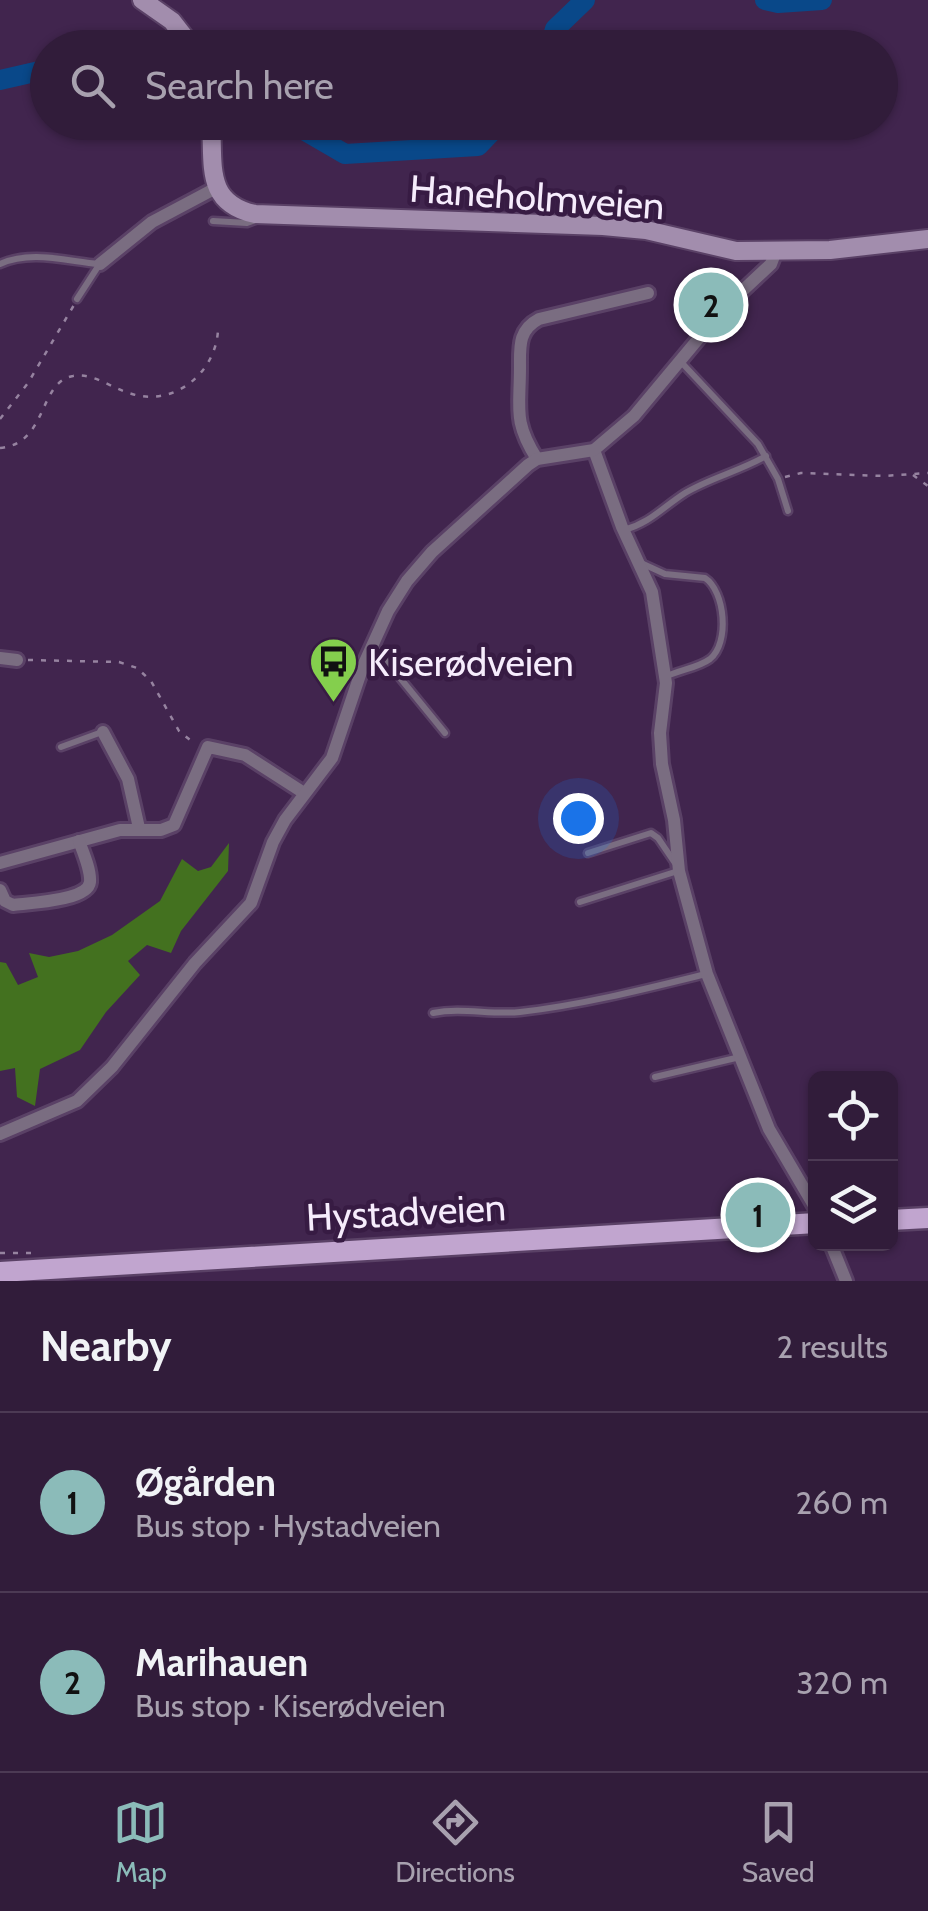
<!DOCTYPE html>
<html lang="en">
<head>
<meta charset="utf-8">
<style>
  :root { --surface:#311c3a; --page:#392542; --text:#f1f3f6; --muted:#a8a1af; --line:#4c3a54; --accent:#8bbbb9 }
  body { margin:0; font-family:Cabin,sans-serif; background:var(--page); color:var(--text) }
  .controls { position:absolute; right:30px; bottom:30px; display:grid; overflow:hidden; border-radius:15px; box-shadow:0 2px 8px #0004 }
  .controls button { width:90px; height:90px; display:grid; place-items:center; padding:0; border:0; border-bottom:2px solid var(--line); background:var(--surface); color:var(--text); font:50px sans-serif }
  .you { position:absolute; left:578px; top:818px; width:35px; height:35px; margin:-25px; border:8px solid #fff; border-radius:50%; background:#1a73e8; box-shadow:0 0 0 15px #1a73e833 }
  .badge { display:grid; place-items:center; width:65px; height:65px; border-radius:50%; background:var(--accent); color:#111; font-size:32px; font-weight:700 }
  .pin { position:absolute; translate:-50% -50%; border:5px solid #fff; box-shadow:0 2px 10px #0006 }
  .list { margin:0; padding:0; list-style:none }
  h2 { display:flex; justify-content:space-between; align-items:center; height:130px; margin:0; padding:0 40px; font-size:42px }
  h2 small { font-size:32px; font-weight:400; color:var(--muted) }
  .list li { display:grid; grid-template-columns:65px 1fr auto; gap:30px; align-items:center; box-sizing:border-box; height:180px; padding:0 40px; border-top:2px solid var(--line) }
  .list b { display:block; font-size:38px; white-space:nowrap }
  .list p { margin:0; font-size:32px; white-space:nowrap; color:var(--muted) }
  .list em { font-size:32px; font-style:normal; color:var(--muted) }
  .icon { flex:none; width:55px; height:55px; fill:none; stroke:currentColor; stroke-width:2; stroke-linecap:round; stroke-linejoin:round }
  .map { position:relative; flex:none; width:928px; height:1281px; overflow:hidden }
  .search { position:absolute; background:var(--surface); box-shadow:0 2px 8px #0004; left:30px; right:30px; top:30px; height:110px; display:flex; align-items:center; gap:25px; box-sizing:border-box; padding:0 35px; border-radius:55px; color:var(--muted); font-size:38px }
  .sheet { height:490px; background:var(--surface) }
  nav { display:flex; justify-content:space-around; align-items:center; box-sizing:border-box; height:140px; border-top:2px solid var(--line); background:var(--surface); font-size:28px; color:var(--muted) }
  nav a { display:grid; justify-items:center; gap:5px }
  nav .on { color:var(--accent) }
  .map>svg:first-child { display:block }
  .forest { fill:#43711f }
  .lines { fill:none; stroke-linecap:round; stroke-linejoin:round }
  .river { stroke:#094889; stroke-width:20 }
  .service-casing { stroke:#5a4166; stroke-width:11 }
  .minor-casing { stroke:#5a4166; stroke-width:18 }
  .secondary-casing { stroke:#5a4166; stroke-width:22 }
  .primary-casing { stroke:#5a4166; stroke-width:25 }
  .path { stroke:#9683a0; stroke-width:2.5; stroke-dasharray:5 8; stroke-linecap:butt }
  .service { stroke:#7a6d81; stroke-width:6 }
  .minor { stroke:#7a6d81; stroke-width:12 }
  .secondary { stroke:#a28dad; stroke-width:18 }
  .primary { stroke:#c1a5cf; stroke-width:20 }
  .labels { text-anchor:middle; dominant-baseline:central; stroke-width:9; stroke-linejoin:round; paint-order:stroke }
  .street-label { font-size:38px; fill:#f6ecfc; stroke:#371b43 }
  .poi-label { font-size:38px; fill:#f6ecfc; stroke:#371b43; text-anchor:start }
</style>
</head>
<body>
<div class="map">
<svg width="928" height="1281" viewBox="0 0 928 1281">
  <rect width="100%" height="100%" fill="#41254e"/>
  <path class="forest" d="M229 843 228 871 181 931 171 953 147 945 128 961 140 975 106 1012 80 1050 40 1069 35 1106 17 1097 15 1068 0 1071V962L6 963 18 985 38 977 29 953 49 957 78 951 112 935 160 901 182 859 198 871 211 867Z"/>
  <g class="lines">
    <g class="river">
      <path d="M765 0 778 3 822 0"/>
      <path d="M549 48 555 29 585 0"/>
      <path d="M0 80 48 69"/>
      <path d="M290 122 345 154 478 146 501 122"/>
    </g>
    <defs>
      <g id="service">
        <path d="M213 221 247 223 258 219"/>
        <path d="M0 264C31 250 66 261 99 264"/>
        <path d="M77 299 99 265"/>
        <path d="M682 363 758 444 778 479 788 511"/>
        <path d="M624 530C650 523 663 507 685 493 710 478 740 471 766 456"/>
        <path d="M641 563 665 574 705 578C725 591 730 643 710 659 698 668 679 670 665 677"/>
        <path d="M374 646 445 733"/>
        <path d="M61 747 102 732"/>
        <path d="M588 853 651 833 658 838 675 863"/>
        <path d="M580 902 678 871"/>
        <path d="M433 1013C462 1007 490 1015 520 1012 582 1005 645 989 706 974"/>
        <path d="M655 1077 740 1057"/>
      </g>
      <g id="minor">
        <path d="M100 264 152 222 216 188"/>
        <path d="M594 450 622 527 652 592 666 683 660 733 662 764 674 820 679 871 707 974 769 1129 816 1209"/>
        <path d="M537 459C513 421 520 409 520 367 520 347 518 330 539 319L648 293"/>
        <path d="M0 658 17 660"/>
        <path d="M103 732 128 779 139 828"/>
        <path d="M0 863 120 830H161L174 825 208 747 245 755 304 793"/>
        <path d="M0 890 5 901 13 905C28 903 88 901 90 882 91 870 83 852 79 841"/>
        <path d="M0 1134 77 1101 112 1067 195 963 251 903 273 842 285 820 332 758 363 666 388 611 407 581 432 552 528 465 537 459 594 450 634 416 724 308 771 264 776 251"/>
        <path d="M831 1244 846 1281"/>
      </g>
      <g id="secondary">
        <path d="M142 0 172 21 193 48"/>
        <path d="M211 122C214 164 204 203 255 214L603 226 646 230 736 251 830 250 928 239"/>
      </g>
      <g id="primary">
        <path d="M890 1220 928 1218"/>
        <path d="M0 1272 816 1223"/>
      </g>
    </defs>
    <use href="#service" class="service-casing"/>
    <use href="#minor" class="minor-casing"/>
    <use href="#secondary" class="secondary-casing"/>
    <use href="#primary" class="primary-casing"/>
    <g class="path">
      <path d="M0 419 28 383 74 305"/>
      <path d="M0 448C48 444 38 382 73 376 92 372 113 389 132 394 175 407 216 372 218 330"/>
      <path d="M913 475 928 486"/>
      <path d="M785 477 801 473 884 476 928 473"/>
      <path d="M28 660 119 662 137 668 151 681 179 731 195 744"/>
      <path d="M0 1253H33"/>
    </g>
    <use href="#service" class="service"/>
    <use href="#minor" class="minor"/>
    <use href="#secondary" class="secondary"/>
    <use href="#primary" class="primary"/>
  </g>
  <defs>
    <symbol id="bus-pin" viewBox="-11 -11 22 30"><path d="M0 17L-7.5 6A9.5 9.5 0 1 1 7.5 6Z" fill="#84cf4d" stroke="#371b43"/><path d="M-5-6H5V4H4V6H2V4H-2V6H-4V4H-5ZM-3.5-4V0h7V-4ZM-3.5 1.2v1.5H-2V1.2ZM2 1.2v1.5H3.5V1.2Z" fill="#111"/></symbol>
  </defs>
  <g fill-rule="evenodd">
    <use href="#bus-pin" x="306" y="634" width="55" height="75"/>
  </g>
  <g class="labels">
    <g class="street-label">
      <text transform="translate(537 197) rotate(4)">Haneholmveien</text>
      <text transform="translate(406 1212) rotate(-3)">Hystadveien</text>
    </g>
    <g class="poi-label">
      <text x="368" y="662">Kiserødveien</text>
    </g>
  </g>
</svg>
<div class="controls">
<button><svg class="icon" aria-label="locate" viewBox="0 0 24 24"><circle cx="12" cy="12" r="6"/><path d="M12 2v4M12 18v4M2 12h4M18 12h4"/></svg></button>
<button><svg class="icon" aria-label="layers" viewBox="0 0 24 24"><path d="M12 4l9 5-9 5-9-5zM3 14l9 5 9-5"/></svg></button>
</div>
<div class="you"></div>
<div class="pin badge" style="left:758px;top:1215px">1</div>
<div class="pin badge" style="left:711px;top:305px">2</div>
<div class="search"><svg class="icon" aria-label="search" viewBox="0 0 24 24"><circle cx="10" cy="10" r="6"/><path d="M15 15l6 6"/></svg>Search here</div>
</div>
<section class="sheet">
<h2>Nearby<small>2 results</small></h2>
<ul class="list">
<li><span class="badge">1</span><div><b>Øgården</b><p>Bus stop · Hystadveien</p></div><em>260 m</em></li>
<li><span class="badge">2</span><div><b>Marihauen</b><p>Bus stop · Kiserødveien</p></div><em>320 m</em></li>
</ul>
</section>
<nav>
<a class="on"><svg class="icon" aria-label="map" viewBox="0 0 24 24"><path d="M3 6l6-2 6 2 6-2v14l-6 2-6-2-6 2zM9 4v14M15 6v14"/></svg>Map</a>
<a><svg class="icon" aria-label="directions" viewBox="0 0 24 24"><path d="M12 3l9 9-9 9-9-9zM9 14v-3h6M13 9l2 2-2 2"/></svg>Directions</a>
<a><svg class="icon" aria-label="saved" viewBox="0 0 24 24"><path d="M7 4h10v16l-5-4-5 4z"/></svg>Saved</a>
</nav>
</body>
</html>
